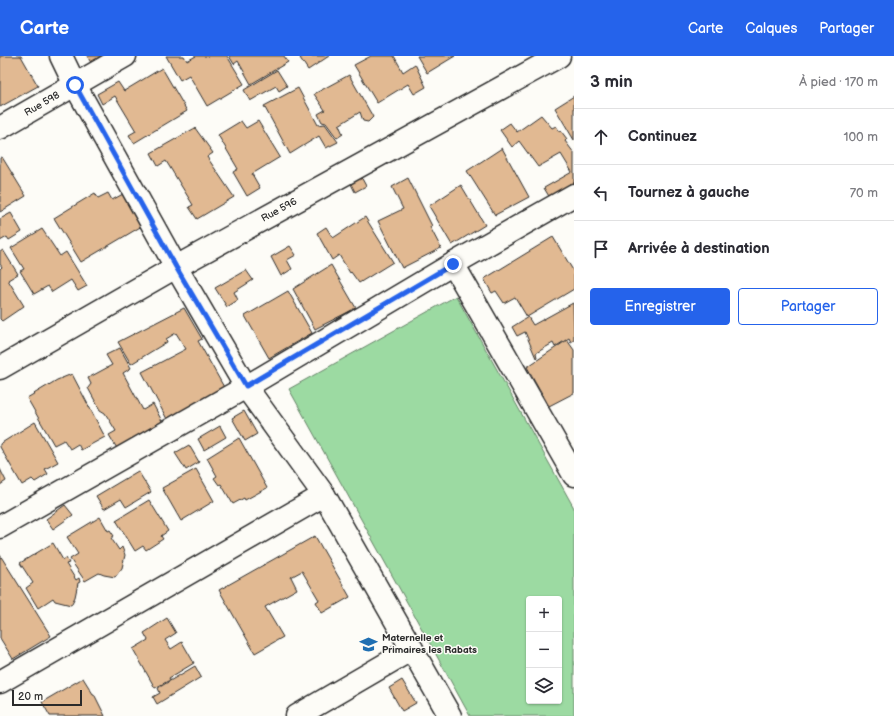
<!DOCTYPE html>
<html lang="fr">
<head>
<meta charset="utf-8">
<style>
  :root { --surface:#fff; --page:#f2f2f3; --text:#2b2b33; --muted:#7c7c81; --line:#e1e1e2; --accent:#2563eb }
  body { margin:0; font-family:"Balsamiq Sans",sans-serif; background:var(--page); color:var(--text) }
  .controls { position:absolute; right:12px; bottom:12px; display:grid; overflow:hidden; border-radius:4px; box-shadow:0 1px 3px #0004 }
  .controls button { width:36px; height:36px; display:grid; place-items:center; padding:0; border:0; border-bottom:1px solid var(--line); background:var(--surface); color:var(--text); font:20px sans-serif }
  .scale { position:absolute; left:12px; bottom:10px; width:70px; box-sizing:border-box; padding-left:4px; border:2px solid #2b2b2b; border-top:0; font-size:11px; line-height:14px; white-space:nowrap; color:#2b2b2b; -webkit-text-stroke:3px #fdfcf7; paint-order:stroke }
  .stop { position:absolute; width:12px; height:12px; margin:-9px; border:3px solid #2563eb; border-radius:50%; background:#fff }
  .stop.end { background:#2563eb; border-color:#fff; box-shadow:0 1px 4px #0008 }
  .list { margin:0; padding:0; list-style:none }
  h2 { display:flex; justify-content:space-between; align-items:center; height:52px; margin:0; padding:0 16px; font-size:17px }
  h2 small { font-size:13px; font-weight:400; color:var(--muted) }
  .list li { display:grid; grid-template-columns:26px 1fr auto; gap:12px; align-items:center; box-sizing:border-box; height:56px; padding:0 16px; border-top:1px solid var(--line) }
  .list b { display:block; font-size:15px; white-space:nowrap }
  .list em { font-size:13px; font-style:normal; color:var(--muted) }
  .actions { display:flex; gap:8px; padding:12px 16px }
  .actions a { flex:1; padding:9px 0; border:1px solid var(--accent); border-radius:4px; text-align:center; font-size:14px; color:var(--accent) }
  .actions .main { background:var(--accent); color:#fff }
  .icon { flex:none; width:22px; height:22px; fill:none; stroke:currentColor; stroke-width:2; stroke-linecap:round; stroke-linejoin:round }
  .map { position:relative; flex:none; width:574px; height:660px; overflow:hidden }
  header { display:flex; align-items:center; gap:24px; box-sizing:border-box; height:56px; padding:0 20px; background:var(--accent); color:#fff }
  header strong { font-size:19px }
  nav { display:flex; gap:22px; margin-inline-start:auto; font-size:14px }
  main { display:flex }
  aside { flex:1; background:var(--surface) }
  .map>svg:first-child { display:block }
  .green { fill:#9cdaa2; stroke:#648266; fill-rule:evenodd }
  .building { fill:#e1b992; stroke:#2b2b2b }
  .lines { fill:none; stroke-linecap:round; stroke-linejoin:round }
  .street-casing { stroke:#2b2b2b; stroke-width:25 }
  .street { stroke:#fdfcf7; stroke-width:22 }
  .route { stroke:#2563eb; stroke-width:5 }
  .labels { text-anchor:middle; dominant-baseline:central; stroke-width:3; stroke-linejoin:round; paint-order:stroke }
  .street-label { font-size:10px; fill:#2b2b2b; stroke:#fdfcf7 }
  .poi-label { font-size:10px; font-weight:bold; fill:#2b2b2b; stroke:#fdfcf7; text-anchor:start }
</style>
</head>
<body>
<header>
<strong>Carte</strong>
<nav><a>Carte</a><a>Calques</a><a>Partager</a></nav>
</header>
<main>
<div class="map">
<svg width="574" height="660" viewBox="0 0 574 660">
  <rect width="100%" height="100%" fill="#fdfcf7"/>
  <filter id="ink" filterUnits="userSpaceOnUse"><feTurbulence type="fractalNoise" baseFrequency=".025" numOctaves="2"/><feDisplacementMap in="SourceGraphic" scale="8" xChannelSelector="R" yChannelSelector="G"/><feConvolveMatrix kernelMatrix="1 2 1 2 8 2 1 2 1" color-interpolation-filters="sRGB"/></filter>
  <g filter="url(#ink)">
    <path class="green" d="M456 240 574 452V660H470L289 333ZM529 543H559V645H529Z"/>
    <g class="building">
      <path d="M0 0H21L38 30 0 51Z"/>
      <path d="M87 0H111L93 10Z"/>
      <path d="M166 0H184L187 5 196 0H227L244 28 207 50 189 19 180 24Z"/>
      <path d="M229 0H284L288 6 251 28 238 5 234 8Z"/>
      <path d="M304 0H329L308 14 300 2Z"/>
      <path d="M371 0H394L403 16 415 8 426 31 414 38 408 28 377 47 354 9Z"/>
      <path d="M417 0H455L427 17Z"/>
      <path d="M162 12 187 55 134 87 129 79 136 75 115 40 102 48 97 38 118 26 124 35Z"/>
      <path d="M277 14 287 30 279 35 276 30 250 45 244 34Z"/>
      <path d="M349 19 373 61 368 66 363 65 360 56 339 69 343 78 337 82 326 67 322 66 318 58 325 54 314 38Z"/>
      <path d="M298 32 318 69 325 68 338 86 326 92 319 80 290 98 264 50Z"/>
      <path d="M574 40V84L555 52Z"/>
      <path d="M541 59 552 72 556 70 560 76 561 75 567 83 565 85 574 97V127L550 142 544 132 572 116 561 98 538 111 519 85 512 91 500 74 510 67 517 76Z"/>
      <path d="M241 65 246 72 258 65 280 101 252 118 260 132 247 140 233 116 238 113 218 79Z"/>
      <path d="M195 72 213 97 207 101 234 141 197 163 189 151 193 149 166 105 158 110 151 97Z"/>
      <path d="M502 92 529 141 495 159 467 115Z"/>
      <path d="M2 101 26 140 0 156V102Z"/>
      <path d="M360 119 366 130 355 136 349 124Z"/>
      <path d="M408 122 432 170 430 171 441 192 402 212 378 165 403 153 392 131Z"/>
      <path d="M461 129 485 169 452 189 429 150Z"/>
      <path d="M95 137 98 142 108 137 112 144 123 138 142 170 81 206 54 162Z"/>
      <path d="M11 157 22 176 9 184 7 181 0 185V163Z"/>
      <path d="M365 161 393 206 359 227 351 216 350 217 339 199 332 204 317 177 326 171 333 182Z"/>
      <path d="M42 173 60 200 66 196 87 230 78 235 71 224 52 236 48 230 34 238 20 215 24 213 11 192Z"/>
      <path d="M553 181 574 216V233L527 261 515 241 504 247 496 235 492 237 484 223Z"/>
      <path d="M290 190 296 199 287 204 292 213 281 220 271 201Z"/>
      <path d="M3 194 18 218 8 224 24 250 2 265 0 263V213L2 211 0 208V196Z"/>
      <path d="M331 209 356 252 315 273 293 233Z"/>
      <path d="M246 214 253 224 234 236 238 244 227 251 215 232Z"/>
      <path d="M288 235 312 277 269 302 245 260Z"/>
      <path d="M573 247 574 284 571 286 569 282 555 291 553 287 536 297 537 301 536 302 525 276 517 280 512 271 528 261 533 269Z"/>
      <path d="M184 252 202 283 198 285 225 333 168 365 142 316 186 293 176 277 166 283 167 286 131 308 118 286Z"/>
      <path d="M567 284 574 294V337L549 350 527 311Z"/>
      <path d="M120 292 131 312 123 317 143 354 153 348 164 369 118 394 109 379 116 375 105 357 100 354 88 332 91 328 88 322 112 309 106 299Z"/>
      <path d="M72 318 105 381 81 394 78 388 70 393 64 384 54 389 27 342 57 324Z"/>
      <path d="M244 355 257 378 245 385 232 362Z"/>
      <path d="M35 366 58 406 45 413 48 418 35 426 32 423 22 429 0 391V388Z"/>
      <path d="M220 370 226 381 204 394 198 383Z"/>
      <path d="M239 382 267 432 245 444 244 442 233 448 221 428 219 429 214 422 217 420 207 402Z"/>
      <path d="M189 389 199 406 186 414 175 397Z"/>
      <path d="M0 413 6 425 0 429Z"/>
      <path d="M196 413 214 445 181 465 162 432Z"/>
      <path d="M138 415 151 436 126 451 121 443 104 453 96 440Z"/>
      <path d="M149 444 168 475 161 480 163 483 146 494 143 490 135 495 116 464Z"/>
      <path d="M65 449 73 459 53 473 46 463Z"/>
      <path d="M100 461 108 475 110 474 114 480 111 482 119 494 122 491 125 499 122 512 115 521 104 519 99 517 85 525 70 503 78 498 67 481Z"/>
      <path d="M315 480 350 541 322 557 316 546 319 544 302 515 291 521 297 533 265 551 283 581 255 597 219 534Z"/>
      <path d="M53 487 63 504 66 502 69 507 66 508 76 524 79 522 80 526 78 527 75 541 71 549 55 545 53 542 38 552 26 532 33 527 20 507Z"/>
      <path d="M0 499 51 580 13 603 0 582Z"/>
      <path d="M167 562 176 577 165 584 171 593 182 586 194 607 169 622 170 624 155 632 133 593 148 584 144 577Z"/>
      <path d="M195 610 201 621 157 648 153 641 160 637 158 632Z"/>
      <path d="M83 622 93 638H94L105 660H50L42 646Z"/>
      <path d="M402 624 416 647 402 655 389 632Z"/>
    </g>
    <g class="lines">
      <defs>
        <g id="street">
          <path d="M61 0 75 29 176 211 246 331 324 439 450 660"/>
          <path d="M0 72 125 0"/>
          <path d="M453 208 574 419"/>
          <path d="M0 312 176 211 559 0"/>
          <path d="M0 471 246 331 453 208 574 139"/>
          <path d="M0 626 324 439"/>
          <path d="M297 660 412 593"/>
        </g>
      </defs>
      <use href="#street" class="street-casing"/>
      <use href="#street" class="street"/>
    </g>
  </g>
  <g class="lines" filter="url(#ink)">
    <path class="route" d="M75 29 176 211 246 330 453 208"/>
  </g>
  <defs>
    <symbol id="school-bare" viewBox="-9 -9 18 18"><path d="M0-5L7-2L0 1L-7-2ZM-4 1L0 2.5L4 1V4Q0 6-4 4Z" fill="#1f6fb2" stroke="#fdfcf7" stroke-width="2.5" paint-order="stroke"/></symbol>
  </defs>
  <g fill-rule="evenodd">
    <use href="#school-bare" x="356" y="576" width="25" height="25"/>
  </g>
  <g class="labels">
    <g class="street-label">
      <text transform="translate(42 48) rotate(-30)">Rue 598</text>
      <text transform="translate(279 154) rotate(-29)">Rue 596</text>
    </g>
    <g class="poi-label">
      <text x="382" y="582">Maternelle et<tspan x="382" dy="12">Primaires les Rabats</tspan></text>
    </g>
  </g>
</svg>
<div class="controls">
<button>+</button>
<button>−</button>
<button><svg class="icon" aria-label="layers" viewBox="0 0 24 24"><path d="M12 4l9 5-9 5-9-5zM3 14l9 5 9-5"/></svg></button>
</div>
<div class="scale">20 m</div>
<div class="stop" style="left:75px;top:29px"></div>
<div class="stop end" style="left:453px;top:208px"></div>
</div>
<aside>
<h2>3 min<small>À pied · 170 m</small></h2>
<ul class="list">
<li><svg class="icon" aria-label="ahead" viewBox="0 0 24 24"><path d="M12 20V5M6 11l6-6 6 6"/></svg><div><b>Continuez</b></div><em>100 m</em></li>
<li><svg class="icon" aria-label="left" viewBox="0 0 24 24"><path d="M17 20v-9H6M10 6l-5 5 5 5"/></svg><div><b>Tournez à gauche</b></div><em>70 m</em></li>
<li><svg class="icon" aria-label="arrive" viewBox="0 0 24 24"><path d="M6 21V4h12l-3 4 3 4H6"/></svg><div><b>Arrivée à destination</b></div></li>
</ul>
<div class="actions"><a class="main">Enregistrer</a><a>Partager</a></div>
</aside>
</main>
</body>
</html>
